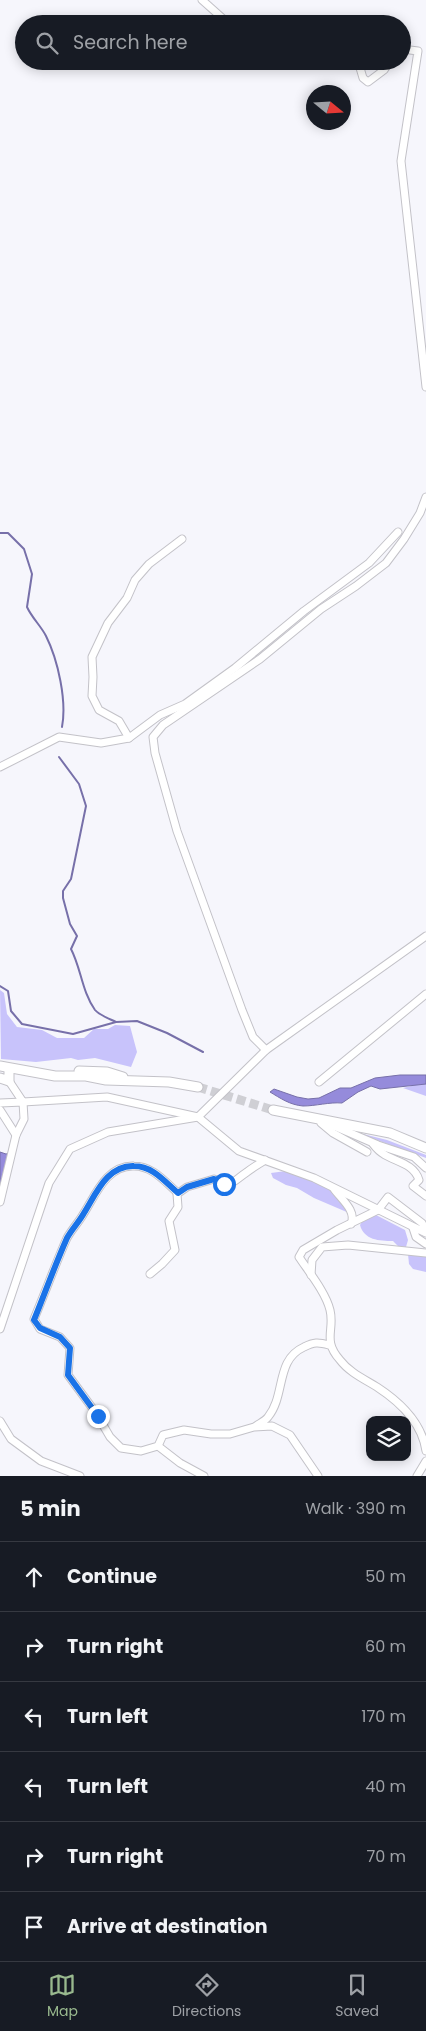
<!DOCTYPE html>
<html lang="en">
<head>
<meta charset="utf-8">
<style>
  :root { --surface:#171b24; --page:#242831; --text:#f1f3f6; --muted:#9ea1a6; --line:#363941; --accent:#99b98e }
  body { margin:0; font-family:Poppins,sans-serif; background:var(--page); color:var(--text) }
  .controls { position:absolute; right:15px; bottom:15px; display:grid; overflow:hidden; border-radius:10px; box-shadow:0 2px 12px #0003 }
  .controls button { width:45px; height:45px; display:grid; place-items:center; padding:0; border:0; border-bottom:1px solid var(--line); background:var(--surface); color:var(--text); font:25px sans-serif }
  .compass { position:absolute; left:306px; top:85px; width:45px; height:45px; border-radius:50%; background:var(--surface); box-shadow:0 2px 12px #0003; rotate:108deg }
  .stop { position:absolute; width:15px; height:15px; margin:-11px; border:4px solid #1a73e8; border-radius:50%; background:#fff }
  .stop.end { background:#1a73e8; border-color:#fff; box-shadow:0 1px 5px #0008 }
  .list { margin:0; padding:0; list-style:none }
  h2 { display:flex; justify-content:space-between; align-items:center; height:65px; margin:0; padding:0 20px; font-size:21px }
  h2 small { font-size:16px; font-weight:400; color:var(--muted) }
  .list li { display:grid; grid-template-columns:32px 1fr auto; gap:15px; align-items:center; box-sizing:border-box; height:70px; padding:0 20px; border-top:1px solid var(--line) }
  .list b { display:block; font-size:19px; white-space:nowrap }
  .list em { font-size:16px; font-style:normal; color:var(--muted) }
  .icon { flex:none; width:28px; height:28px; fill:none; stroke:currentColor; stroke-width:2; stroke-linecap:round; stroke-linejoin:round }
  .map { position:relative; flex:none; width:426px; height:1476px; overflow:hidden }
  .search { position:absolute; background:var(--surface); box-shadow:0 2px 12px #0003; left:15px; right:15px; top:15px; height:55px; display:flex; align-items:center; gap:12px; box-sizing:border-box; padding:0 18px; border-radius:28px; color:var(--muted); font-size:19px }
  .sheet { height:485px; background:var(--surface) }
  nav { display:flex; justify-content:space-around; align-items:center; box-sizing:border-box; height:70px; border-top:1px solid var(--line); background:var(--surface); font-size:14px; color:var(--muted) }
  nav a { display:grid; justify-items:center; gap:2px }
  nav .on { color:var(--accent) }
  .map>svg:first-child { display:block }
  .green { fill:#c8c3fb }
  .water { fill:#958bdb; stroke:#7770a9 }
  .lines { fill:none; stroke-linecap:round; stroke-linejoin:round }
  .stream { stroke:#7770a9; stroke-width:2 }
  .tertiary-tunnel { stroke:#cfcfd4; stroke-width:9; stroke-dasharray:9 4.5; stroke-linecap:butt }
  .minor-casing { stroke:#c3c2c8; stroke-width:9 }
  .tertiary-casing { stroke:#c3c2c8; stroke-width:11 }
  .minor { stroke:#fff; stroke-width:7 }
  .tertiary { stroke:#fff; stroke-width:9 }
  .route { stroke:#1a73e8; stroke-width:6 }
</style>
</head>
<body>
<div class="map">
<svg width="426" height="1476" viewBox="0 0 426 1476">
  <rect width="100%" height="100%" fill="#f6f6fc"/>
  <g class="green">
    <path d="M0 990 4 993 7 1014 17 1027 42 1030 57 1038H84L94 1029H108L115 1025 130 1026 137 1052 131 1067 95 1058 78 1060 71 1058 36 1062 1 1059Z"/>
    <path d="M419 1084H426V1096L403 1088Z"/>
    <path d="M359 1133 387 1140 426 1155V1158L366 1136 365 1137 360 1135Z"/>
    <path d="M286 1171 329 1187 349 1213 314 1198 297 1188 286 1185 273 1178 271 1173Z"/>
    <path d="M376 1215 405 1230 408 1240 406 1247 398 1246 393 1241C379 1241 364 1240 360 1225L363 1220Z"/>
    <path d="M408 1254 426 1255V1272L413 1269 409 1264Z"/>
  </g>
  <g class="water">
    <path d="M400 1075H426V1084L380 1089 371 1086 358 1092 342 1103C329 1102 316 1106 303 1106 290 1105 280 1098 270 1092L274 1089 297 1097 308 1099 319 1098 340 1088H351L375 1078Z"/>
    <path d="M0 1152 6 1154 11 1153 0 1186Z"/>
  </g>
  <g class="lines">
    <g class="stream">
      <path d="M0 533H8L24 549 32 574 27 607C32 618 41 626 46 636 58 660 67 701 62 727"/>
      <path d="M59 757 79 784 86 806 71 879 63 891V898L70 924 77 936 71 949C81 968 82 992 95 1010 99 1015 110 1019 116 1022"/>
      <path d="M0 986 8 991 11 1011 22 1024 73 1034 116 1022 137 1021 167 1033 203 1052"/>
    </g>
    <path class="tertiary-tunnel" d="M198 1087 273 1110"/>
    <defs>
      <g id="minor">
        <path d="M202 0 229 24"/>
        <path d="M402 49 418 51 401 161 426 387"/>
        <path d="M358 61 363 78 368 82 384 70 390 61"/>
        <path d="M129 738 119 721 99 710 92 696 93 677 92 657 108 623 127 598 135 580 149 564 182 539"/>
        <path d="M0 767 59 737 101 743 129 738 160 715 185 704 235 668 304 611 369 563 398 532"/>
        <path d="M266 1050 253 1037 242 1010 177 831 155 753 153 737 163 725 260 659 321 609 356 586 386 563 404 539 420 513 426 497"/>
        <path d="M9 1081 23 1102 107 1097 198 1117 239 1151 314 1178 426 1233"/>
        <path d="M319 1082 426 994"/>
        <path d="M0 1103 23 1102 24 1119 16 1135 0 1202"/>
        <path d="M0 1110 16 1135"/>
        <path d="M321 1123 333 1133 367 1152"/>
        <path d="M327 1123 378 1145 414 1157 426 1168"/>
        <path d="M373 1144C376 1148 380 1152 385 1155 397 1162 414 1164 419 1180L413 1186 426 1196"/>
        <path d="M334 1189C341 1199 357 1211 351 1224"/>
        <path d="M178 1193C165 1182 153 1166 134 1166 107 1165 96 1194 84 1213 79 1222 72 1229 67 1238 55 1265 45 1293 34 1319L40 1329 60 1337 70 1348 68 1375 96 1413 110 1437 121 1448 141 1451 158 1446 163 1435 184 1430 211 1434H230L254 1427 272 1426 290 1435 318 1476"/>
        <path d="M413 1228 416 1237 426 1244"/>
        <path d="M426 1230 422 1223 388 1197 378 1210 337 1230 303 1250 299 1257C309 1272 326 1293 330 1310 335 1330 322 1340 340 1360 349 1372 364 1379 377 1387 400 1402 422 1422 426 1451"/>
        <path d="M150 1274 162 1264 175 1250 169 1221 178 1207 177 1194 187 1187 214 1179C232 1189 232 1182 247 1172 252 1168 259 1164 265 1160"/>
        <path d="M311 1275 312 1260 322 1247 348 1245 426 1253"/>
        <path d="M0 1329 49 1183 70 1149 108 1132 198 1117 266 1050 426 936"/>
        <path d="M0 1421 11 1439 41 1461 80 1476"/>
        <path d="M256 1426C260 1423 265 1421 268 1417 286 1395 275 1360 304 1347 314 1342 318 1342 329 1345"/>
        <path d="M158 1446 180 1463 204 1476"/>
        <path d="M417 1476 426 1461"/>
      </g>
      <g id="tertiary">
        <path d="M0 1066 55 1076H86L106 1080 169 1082 198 1087"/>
        <path d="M79 1071 107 1072 123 1077"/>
        <path d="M0 1078 9 1081V1069"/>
        <path d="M273 1110 390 1133 426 1148"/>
      </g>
    </defs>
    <use href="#minor" class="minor-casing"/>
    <use href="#tertiary" class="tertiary-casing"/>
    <use href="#minor" class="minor"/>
    <use href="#tertiary" class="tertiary"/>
  </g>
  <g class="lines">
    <path class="route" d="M98 1416 68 1375 70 1348 60 1337 40 1328 34 1320C45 1293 55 1265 67 1238 72 1229 79 1222 84 1213 96 1194 107 1165 134 1166 153 1166 165 1182 178 1193L187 1187 214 1179 224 1184"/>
  </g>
</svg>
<div class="controls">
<button><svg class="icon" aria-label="layers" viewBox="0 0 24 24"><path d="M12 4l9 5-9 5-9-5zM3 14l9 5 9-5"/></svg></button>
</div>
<svg class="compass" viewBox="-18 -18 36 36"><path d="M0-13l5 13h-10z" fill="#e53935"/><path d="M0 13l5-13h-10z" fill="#9ea1a6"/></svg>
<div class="stop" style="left:224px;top:1184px"></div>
<div class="stop end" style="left:98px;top:1416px"></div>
<div class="search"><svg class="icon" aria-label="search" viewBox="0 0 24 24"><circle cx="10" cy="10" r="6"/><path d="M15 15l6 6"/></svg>Search here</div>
</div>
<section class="sheet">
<h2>5 min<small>Walk · 390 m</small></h2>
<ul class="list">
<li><svg class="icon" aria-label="ahead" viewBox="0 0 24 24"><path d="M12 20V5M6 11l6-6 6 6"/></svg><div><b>Continue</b></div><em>50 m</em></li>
<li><svg class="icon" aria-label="right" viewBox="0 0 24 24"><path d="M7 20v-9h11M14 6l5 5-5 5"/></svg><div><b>Turn right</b></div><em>60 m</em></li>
<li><svg class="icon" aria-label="left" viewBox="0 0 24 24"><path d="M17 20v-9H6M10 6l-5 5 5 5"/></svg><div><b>Turn left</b></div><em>170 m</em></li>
<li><svg class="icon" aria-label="left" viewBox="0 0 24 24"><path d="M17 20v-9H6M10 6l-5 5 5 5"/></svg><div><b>Turn left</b></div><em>40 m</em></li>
<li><svg class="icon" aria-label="right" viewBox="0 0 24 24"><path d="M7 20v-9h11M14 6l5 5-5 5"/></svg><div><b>Turn right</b></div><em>70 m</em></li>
<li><svg class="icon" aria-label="arrive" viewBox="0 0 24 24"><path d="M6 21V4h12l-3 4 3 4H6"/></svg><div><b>Arrive at destination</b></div></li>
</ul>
</section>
<nav>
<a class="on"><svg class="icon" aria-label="map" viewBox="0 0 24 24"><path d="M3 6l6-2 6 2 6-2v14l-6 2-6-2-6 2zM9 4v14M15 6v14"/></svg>Map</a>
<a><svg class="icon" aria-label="directions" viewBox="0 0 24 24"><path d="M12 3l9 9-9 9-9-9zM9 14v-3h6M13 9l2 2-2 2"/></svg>Directions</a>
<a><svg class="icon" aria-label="saved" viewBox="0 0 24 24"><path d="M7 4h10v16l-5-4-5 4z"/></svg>Saved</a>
</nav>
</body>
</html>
